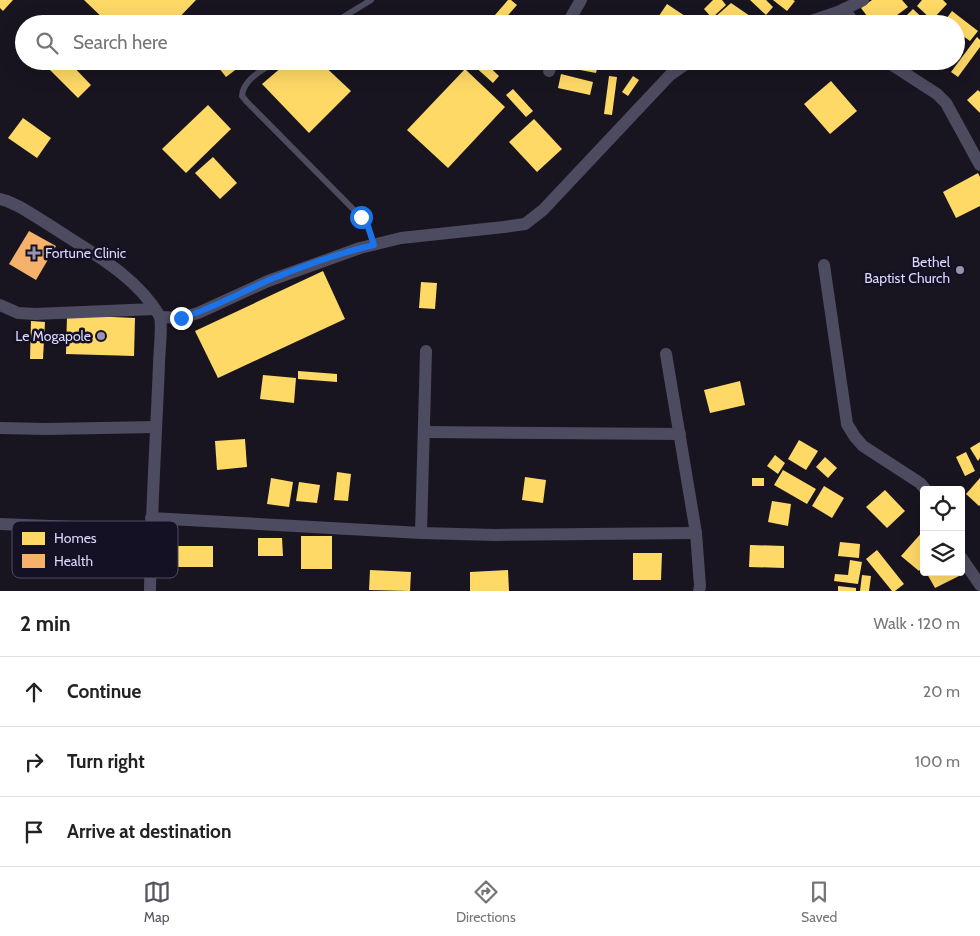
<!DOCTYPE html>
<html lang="en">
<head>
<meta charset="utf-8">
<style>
  :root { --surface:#fff; --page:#f6f6f6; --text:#222; --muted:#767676; --line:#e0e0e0; --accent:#575561 }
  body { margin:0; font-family:Cabin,sans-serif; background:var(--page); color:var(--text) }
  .controls { position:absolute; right:15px; bottom:15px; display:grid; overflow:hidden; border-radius:5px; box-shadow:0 5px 20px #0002 }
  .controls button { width:45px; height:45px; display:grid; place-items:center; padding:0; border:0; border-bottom:1px solid var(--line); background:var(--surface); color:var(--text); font:25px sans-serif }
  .stop { position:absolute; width:15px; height:15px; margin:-11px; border:4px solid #1a73e8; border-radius:50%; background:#fff }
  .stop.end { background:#1a73e8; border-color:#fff; box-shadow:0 1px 5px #0008 }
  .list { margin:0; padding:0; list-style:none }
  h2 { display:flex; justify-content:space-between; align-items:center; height:65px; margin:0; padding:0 20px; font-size:21px }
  h2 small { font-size:16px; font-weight:400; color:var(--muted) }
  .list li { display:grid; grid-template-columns:32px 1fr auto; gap:15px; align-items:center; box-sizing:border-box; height:70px; padding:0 20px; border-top:1px solid var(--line) }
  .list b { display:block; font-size:19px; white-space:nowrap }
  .list em { font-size:16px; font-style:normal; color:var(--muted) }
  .icon { flex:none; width:28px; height:28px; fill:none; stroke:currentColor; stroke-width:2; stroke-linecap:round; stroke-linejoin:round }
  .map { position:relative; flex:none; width:980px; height:591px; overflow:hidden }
  .search { position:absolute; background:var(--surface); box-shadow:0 5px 20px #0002; left:15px; right:15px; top:15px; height:55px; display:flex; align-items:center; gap:12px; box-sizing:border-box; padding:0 18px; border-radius:28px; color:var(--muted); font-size:19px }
  .sheet { height:275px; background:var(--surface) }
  nav { display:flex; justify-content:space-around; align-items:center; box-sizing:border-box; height:70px; border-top:1px solid var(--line); background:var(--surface); font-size:14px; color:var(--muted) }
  nav a { display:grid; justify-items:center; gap:2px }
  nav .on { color:var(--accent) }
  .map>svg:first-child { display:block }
  .homes { fill:#ffd966 }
  .health { fill:#f6b26b }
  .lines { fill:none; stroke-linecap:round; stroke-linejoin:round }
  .lane { stroke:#4d4b60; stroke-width:6 }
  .street { stroke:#4d4b60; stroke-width:12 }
  .route { stroke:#1a73e8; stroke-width:6 }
  .poi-dot { fill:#9893af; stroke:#151124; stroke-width:2 }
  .labels { text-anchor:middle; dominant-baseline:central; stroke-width:5; stroke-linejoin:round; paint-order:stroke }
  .poi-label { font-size:14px; fill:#ddd7fc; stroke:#151124; text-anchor:end }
  .key { fill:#151124; stroke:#514c65; stroke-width:1 }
  .key-label { font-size:14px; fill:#ddd7fc }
</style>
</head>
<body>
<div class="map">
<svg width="980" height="591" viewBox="0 0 980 591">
  <rect width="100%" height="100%" fill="#181520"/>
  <g class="homes">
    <path d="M0 0H13L3 11 0 8Z"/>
    <path d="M84 0H196L173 24H109Z"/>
    <path d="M508 0H511L517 5 502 22 495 15Z"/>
    <path d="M713 0H722L726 5 712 18 704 9Z"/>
    <path d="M750 0H766L773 7 766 15Z"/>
    <path d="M773 0H793L795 1 787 11Z"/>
    <path d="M872 0H902L908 7 885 24H873L861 8Z"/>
    <path d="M922 0H943L947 4 932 20 917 6Z"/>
    <path d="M731 3 750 16 745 23 719 24 715 17Z"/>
    <path d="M667 4 691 20 688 24 654 23Z"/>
    <path d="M913 9 929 24H914L906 16Z"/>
    <path d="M952 11 978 31 970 41 956 31V24H947L944 22Z"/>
    <path d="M977 37 980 40V47L958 77 951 72Z"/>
    <path d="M41 61H68L91 85 78 98Z"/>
    <path d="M218 61H247L226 77 215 63Z"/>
    <path d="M289 61H319L351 91 309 133 262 84Z"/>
    <path d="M475 61H483L499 76 493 83 472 64Z"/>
    <path d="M577 61H599L596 73 575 69Z"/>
    <path d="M465 69 505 107 448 168 407 130Z"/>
    <path d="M561 74 593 82 590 95 558 88Z"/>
    <path d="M609 76 617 77 612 115 604 114Z"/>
    <path d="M633 76 639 80 628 96 622 92Z"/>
    <path d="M831 81 857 111 830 134 804 104Z"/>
    <path d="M513 89 533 111 526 117 506 95Z"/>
    <path d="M978 90 980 92V113L967 100Z"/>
    <path d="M208 105 231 129 186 173 162 149Z"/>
    <path d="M23 118 51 138 37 158 8 138Z"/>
    <path d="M534 119 562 149 537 172 509 142Z"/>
    <path d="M213 157 237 183 220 199 195 173Z"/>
    <path d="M978 173 980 177V206L956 218 943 192Z"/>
    <path d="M323 271 345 319 218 378 195 331Z"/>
    <path d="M421 282 437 283 435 309 419 308Z"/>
    <path d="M67 315 135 318 134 356 66 354Z"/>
    <path d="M31 321 45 322 43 359H30Z"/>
    <path d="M298 371 337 374V382L298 379Z"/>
    <path d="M263 375 296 378 294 403 260 399Z"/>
    <path d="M740 381 745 405 710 413 704 390Z"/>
    <path d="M245 439 247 467 217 470 215 441Z"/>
    <path d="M799 440 818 451 806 470 788 459Z"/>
    <path d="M980 442V458L978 461 970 448Z"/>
    <path d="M966 452 975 471 965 476 956 457Z"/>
    <path d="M775 455 785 463 778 474 767 466Z"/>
    <path d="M825 457 837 468 828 478 816 467Z"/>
    <path d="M783 470 816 489 807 504 774 485Z"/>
    <path d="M337 472 351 474 348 501 334 500Z"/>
    <path d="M525 477 546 480 543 503 522 500Z"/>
    <path d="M271 478 293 482 289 507 267 504Z"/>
    <rect x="752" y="478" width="12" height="8"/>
    <path d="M980 478V505L979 506 966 494Z"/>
    <path d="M299 482 320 485 317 503 296 501Z"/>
    <path d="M824 486 844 498 832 518 812 506Z"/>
    <path d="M885 490 905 511 887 528 866 507Z"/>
    <path d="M772 501 791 504 788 526 768 522Z"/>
    <path d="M924 530V565L919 571 901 556Z"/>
    <rect x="301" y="536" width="31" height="33"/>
    <path d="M258 538H282L283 556H258Z"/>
    <path d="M840 542 860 544 859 558 838 556Z"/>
    <path d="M750 545 784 546V568L749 567Z"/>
    <rect x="165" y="546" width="48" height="21"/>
    <path d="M877 550 904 584 895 591H892L866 559Z"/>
    <path d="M633 553H662L661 580H633Z"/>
    <path d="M850 560 862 562 858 584 834 581 835 574 848 575Z"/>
    <path d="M370 570 411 572 410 591 369 590Z"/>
    <path d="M508 570 509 591H470V572Z"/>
    <path d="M926 572H960L961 575 935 588Z"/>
    <path d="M862 575 871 576 869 591H860Z"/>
    <path d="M838 586 856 588V591H838Z"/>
  </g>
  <path class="health" d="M29 231 56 246 36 280 9 264Z"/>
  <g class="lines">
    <g class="lane">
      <path d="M332 24 371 0"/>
      <path d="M276 61C263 70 243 79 242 96L247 102 361 217 368 227 374 245"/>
    </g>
    <g class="street">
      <path d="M844 9 855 24"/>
      <path d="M567 24 581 0"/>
      <path d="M802 24 838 12 863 0"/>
      <path d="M886 61 937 94 946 103 980 165"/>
      <path d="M549 71 553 61"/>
      <path d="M0 199 7 201 20 207C37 217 54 228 71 239 103 259 139 281 159 315 163 321 159 354 159 364 156 440 151 515 150 591"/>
      <path d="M824 265 847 424 855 437 863 446 920 483 926 490"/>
      <path d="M0 305 18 313 35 314 155 309"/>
      <path d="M160 317 181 318 198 313 268 281 360 248 401 238 504 227 525 224 543 210 670 75 690 61"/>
      <path d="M666 354 696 533 700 586 699 591"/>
      <path d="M0 428 46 429 156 427"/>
      <path d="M424 432 680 434"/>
      <path d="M151 518 421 533 495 535 696 533"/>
      <path d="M0 524 151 530"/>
      <path d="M421 533 426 351"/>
      <path d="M961 557 980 585"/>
    </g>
  </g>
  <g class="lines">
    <path class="route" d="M181 318C212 309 239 293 269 280 303 266 339 253 374 245L368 226 361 217"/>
  </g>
  <g class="poi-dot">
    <path d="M31.5 245.5h5v5h5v5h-5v5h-5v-5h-5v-5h5z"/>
    <circle cx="960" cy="270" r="5"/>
    <circle cx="101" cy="336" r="5"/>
  </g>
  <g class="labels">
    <g class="poi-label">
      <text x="45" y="253" text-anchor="start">Fortune Clinic</text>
      <text x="950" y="262">Bethel<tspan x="950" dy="16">Baptist Church</tspan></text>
      <text x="91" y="336">Le Mogapole</text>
    </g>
  </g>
  <rect x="12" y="521" width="166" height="57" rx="8" class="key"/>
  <rect x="22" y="532" width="23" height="13" fill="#ffd966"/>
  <rect x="22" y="554" width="23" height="14" fill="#f6b26b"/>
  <g class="key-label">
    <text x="54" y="543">Homes</text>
    <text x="54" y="566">Health</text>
  </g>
</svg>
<div class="controls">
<button><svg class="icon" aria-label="locate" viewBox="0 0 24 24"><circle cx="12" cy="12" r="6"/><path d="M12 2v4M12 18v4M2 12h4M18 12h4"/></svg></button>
<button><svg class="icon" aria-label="layers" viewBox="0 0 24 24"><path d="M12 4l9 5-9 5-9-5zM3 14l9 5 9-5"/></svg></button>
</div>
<div class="stop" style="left:361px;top:217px"></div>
<div class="stop end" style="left:181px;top:318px"></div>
<div class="search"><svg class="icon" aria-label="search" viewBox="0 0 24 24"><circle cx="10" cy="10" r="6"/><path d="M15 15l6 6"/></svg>Search here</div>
</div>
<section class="sheet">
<h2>2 min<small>Walk · 120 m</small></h2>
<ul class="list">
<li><svg class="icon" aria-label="ahead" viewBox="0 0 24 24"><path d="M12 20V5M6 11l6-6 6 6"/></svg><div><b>Continue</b></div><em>20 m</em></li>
<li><svg class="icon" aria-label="right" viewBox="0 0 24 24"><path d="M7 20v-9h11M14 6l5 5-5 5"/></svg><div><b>Turn right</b></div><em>100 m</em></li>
<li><svg class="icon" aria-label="arrive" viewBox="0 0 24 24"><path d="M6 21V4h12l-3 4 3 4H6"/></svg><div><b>Arrive at destination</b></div></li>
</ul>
</section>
<nav>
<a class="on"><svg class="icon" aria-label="map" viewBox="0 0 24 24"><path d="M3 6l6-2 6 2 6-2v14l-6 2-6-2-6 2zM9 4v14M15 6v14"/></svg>Map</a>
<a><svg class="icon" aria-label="directions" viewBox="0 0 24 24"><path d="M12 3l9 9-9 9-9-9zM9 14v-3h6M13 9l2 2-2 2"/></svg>Directions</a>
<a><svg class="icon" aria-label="saved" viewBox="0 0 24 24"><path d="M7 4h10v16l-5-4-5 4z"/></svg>Saved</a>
</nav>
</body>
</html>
